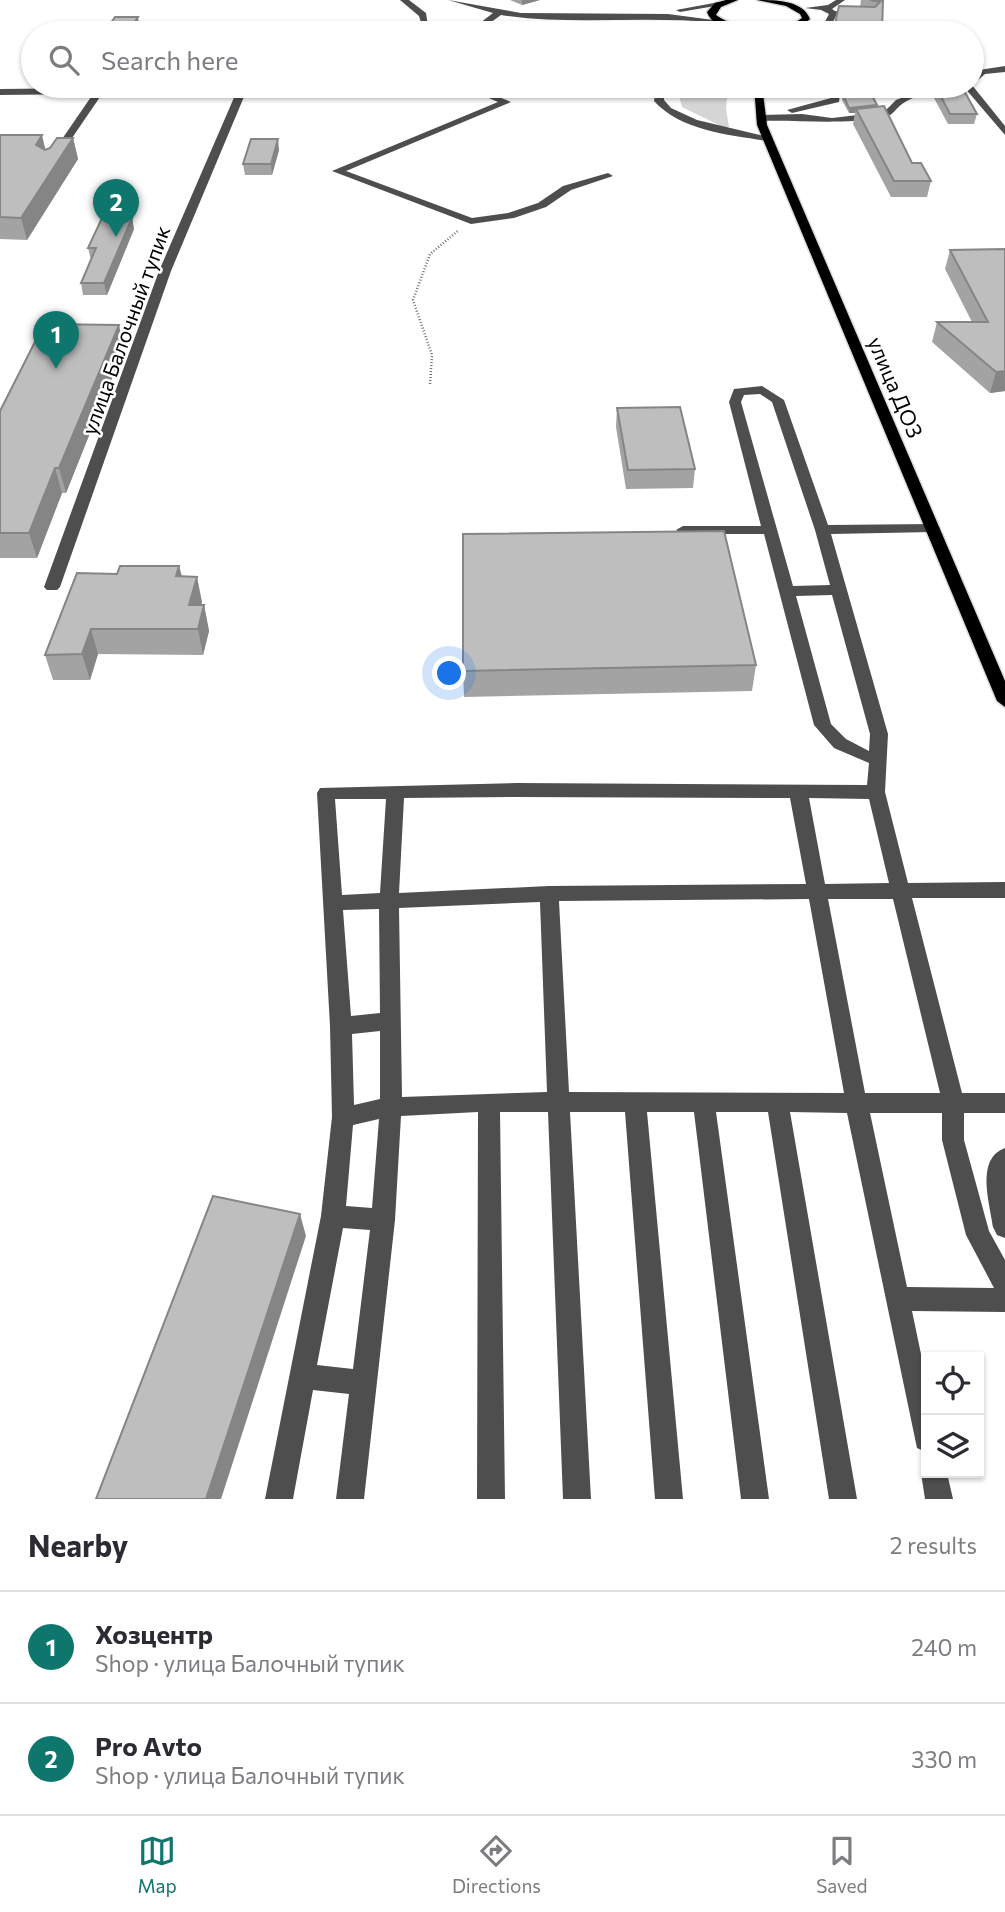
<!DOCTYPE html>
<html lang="en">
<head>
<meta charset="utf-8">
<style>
  :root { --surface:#fff; --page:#f2f2f3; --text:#2b2b33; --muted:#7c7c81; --line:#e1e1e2; --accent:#0f766e }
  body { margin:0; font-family:Commissioner,sans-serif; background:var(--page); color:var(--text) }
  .controls { position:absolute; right:21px; bottom:21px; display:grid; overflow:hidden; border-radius:0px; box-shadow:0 2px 5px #0004 }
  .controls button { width:63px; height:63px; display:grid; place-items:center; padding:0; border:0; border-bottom:2px solid var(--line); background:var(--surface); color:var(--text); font:35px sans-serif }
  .you { position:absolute; left:450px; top:674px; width:24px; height:24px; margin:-18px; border:5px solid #fff; border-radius:50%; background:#1a73e8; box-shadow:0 0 0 10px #1a73e833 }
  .badge { display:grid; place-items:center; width:46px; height:46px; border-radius:50%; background:var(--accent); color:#fff; font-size:23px; font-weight:700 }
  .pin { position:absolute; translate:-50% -58px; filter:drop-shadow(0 2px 4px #0008) }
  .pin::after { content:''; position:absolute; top:37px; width:24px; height:21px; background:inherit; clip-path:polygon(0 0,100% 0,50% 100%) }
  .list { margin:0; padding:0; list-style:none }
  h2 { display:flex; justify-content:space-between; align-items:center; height:91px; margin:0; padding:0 28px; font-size:30px }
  h2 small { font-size:23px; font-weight:400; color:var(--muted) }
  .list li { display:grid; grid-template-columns:46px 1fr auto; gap:21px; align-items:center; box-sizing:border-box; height:112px; padding:0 28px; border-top:2px solid var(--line) }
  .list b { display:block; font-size:26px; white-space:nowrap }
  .list p { margin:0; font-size:23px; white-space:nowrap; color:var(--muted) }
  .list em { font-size:23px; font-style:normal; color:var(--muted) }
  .icon { flex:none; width:38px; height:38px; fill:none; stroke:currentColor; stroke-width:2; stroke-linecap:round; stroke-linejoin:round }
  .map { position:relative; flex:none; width:1005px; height:1499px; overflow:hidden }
  .search { position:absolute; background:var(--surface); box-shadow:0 2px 5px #0004; left:21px; right:21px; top:21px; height:77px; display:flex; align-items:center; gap:18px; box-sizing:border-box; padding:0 24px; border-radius:38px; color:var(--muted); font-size:26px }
  .sheet { height:315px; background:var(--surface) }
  nav { display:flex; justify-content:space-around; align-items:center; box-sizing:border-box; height:98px; border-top:2px solid var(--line); background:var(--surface); font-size:19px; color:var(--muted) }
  nav a { display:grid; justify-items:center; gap:4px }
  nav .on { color:var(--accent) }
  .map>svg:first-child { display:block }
  .green { fill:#d5d5d5 }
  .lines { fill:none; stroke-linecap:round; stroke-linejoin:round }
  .minor-tunnel { stroke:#d9d9d9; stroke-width:9; stroke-dasharray:9 4.5; stroke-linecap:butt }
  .major-casing { stroke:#dbdbdb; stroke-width:3 }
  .path { stroke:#707070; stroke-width:2.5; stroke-dasharray:1 2; stroke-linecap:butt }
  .minor { fill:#4e4e4e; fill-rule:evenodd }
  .major { fill:#000; fill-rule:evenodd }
  .wall { fill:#a3a3a3 }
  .shaded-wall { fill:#858585 }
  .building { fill:#bebebe; stroke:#858585; stroke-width:2 }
  .labels { text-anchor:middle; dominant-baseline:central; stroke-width:5; stroke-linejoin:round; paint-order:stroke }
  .far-street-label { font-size:21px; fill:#000; stroke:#fff }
</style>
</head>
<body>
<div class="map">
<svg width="1005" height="1499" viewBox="0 0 1005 1499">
  <rect width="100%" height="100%" fill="#fff"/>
  <path class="green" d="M694 86H728L726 109 729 127H723L682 107 678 92Z"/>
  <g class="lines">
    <path class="minor-tunnel" d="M424 32 425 24"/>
    <defs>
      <g id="major">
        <path d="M726 0H738L721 7 716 15C739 31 778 36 802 18L800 14 786 6 757 0C775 0 803 0 810 19 791 37 717 41 707 12L715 3Z"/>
        <path d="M754 86H762L767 125 1005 681V707L997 701 757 125Z"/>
      </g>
    </defs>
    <use href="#major" class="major-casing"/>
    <path class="path" d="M430 384 432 355 413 300 430 254 459 230"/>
    <g class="minor">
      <path d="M400 0H409L426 13 428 26H422L419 16Z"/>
      <path d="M448 0 521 13 668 14 721 21 717 23C645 15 572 26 501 15L476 33H467L493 13Z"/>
      <path d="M730 0 727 4 680 12 676 10Z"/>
      <path d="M836 0H845L832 9 835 11 866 15 862 17 836 16 827 33H819L829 14 821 10 805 8 828 5Z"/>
      <path d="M601 23 622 33H612L599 28 552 33Z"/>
      <path d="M1005 66V72L985 74 972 85V77L979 70Z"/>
      <path d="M972 85 1005 126V135L964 87C944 93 921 91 902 104 896 108 894 115 885 117 843 125 804 120 761 121L756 118 761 115 802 114 832 118 884 112 896 100 932 86Z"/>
      <path d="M281 86 277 89 246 92 171 271 60 587 57 590H47L44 587 159 271 236 93 102 94 57 160 54 161 49 158 93 94 0 95V89Z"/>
      <path d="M461 86H472L511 102 346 171 472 218 508 213 538 203 563 186 608 173 613 176 571 190 546 207 514 218 471 224 332 171 498 102Z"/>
      <path d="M666 86H676L664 94V100L671 108 697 120 772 138 767 141C730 135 681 131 654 101L656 91Z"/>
      <path d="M825 86H833L840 94 839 102 792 113 787 110 831 98Z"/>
      <path d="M762 386 784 400 828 525 933 524 940 528 933 532 831 534 888 734 885 792 908 883 1005 882V898H912L962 1093H1005V1113H964V1140L989 1231 1005 1260V1312L912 1311 926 1378V1452L917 1448 847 1113 790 1112 857 1499H829L768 1112H716L769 1499H741L694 1112H647L683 1499H655L625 1112H570L591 1499H563L548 1112H500L505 1499H477L478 1112 401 1116 395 1220 364 1499H336L349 1394 313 1390 293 1499H265L321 1216 332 1117 330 1026 317 793 320 788 516 783 867 785 869 763 834 748 814 725 764 534H683L676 530 683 526H761L729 402 734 389ZM760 394 772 402 815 530 830 585 793 586 741 402 744 395ZM832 595 870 734 869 751 846 739 831 724 796 596ZM516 797 790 798 806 884 549 886 399 893 404 798ZM809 798 869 799 889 883 825 884ZM335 799H386L380 893 342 895ZM809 899 844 1093 569 1092 559 901ZM828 899H893L940 1093H865ZM540 902 547 1092 402 1097 399 908ZM379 909 380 1013 351 1016 343 910ZM380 1031V1099L354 1105 352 1034ZM870 1113H942V1140L966 1235 994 1288 907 1287ZM379 1119 372 1208 346 1206 353 1125ZM343 1228 370 1230 353 1369 317 1365Z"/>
      <path d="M1005 1148V1238L997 1235 993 1227C990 1203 975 1159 1005 1148Z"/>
      <path d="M924 1463 926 1473H947L953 1499H925L921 1473Z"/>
    </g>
    <use href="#major" class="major"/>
  </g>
  <g class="wall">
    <path d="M510 0H540L522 5Z"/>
    <path d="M861 0H883L882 33H833L839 6 860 7Z"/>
    <path d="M936 87 977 114 974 124H948L934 98Z"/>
    <path d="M843 88 877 105 912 163 931 181 927 197H891L853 124 855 113H849L842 100Z"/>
    <path d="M0 135 46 149 73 138 78 159 27 240 0 239Z"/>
    <path d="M279 150 272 175H245L243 164Z"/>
    <path d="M132 218 134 229 107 295H83L81 283 91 260 88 248Z"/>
    <path d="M1005 249V391L990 393 932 342 937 322H972L945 269 950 250Z"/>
    <path d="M124 348 66 493H62L37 558H0V411Z"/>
    <path d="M617 408 695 469 693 488 626 489 616 427Z"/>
    <path d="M179 566 182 576 202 602 201 605H204L209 631 203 655 98 654 90 680H53L45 655 117 574Z"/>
    <path d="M756 665 752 691 464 697 463 671Z"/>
  </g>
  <g class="shaded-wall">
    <path d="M522 0H540L522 5Z"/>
    <path d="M138 17 140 31 139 33H127Z"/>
    <path d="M848 29V33H833V32Z"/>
    <path d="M877 105 876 110 856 109 855 113H849V108Z"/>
    <path d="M42 135 47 156 36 145Z"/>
    <path d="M73 138 78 159 27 240 21 218Z"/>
    <path d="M278 139 279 150 272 175 271 164Z"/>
    <path d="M132 218 134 229 107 295 104 283Z"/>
    <path d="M119 325 124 348 66 493 59 468Z"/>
    <path d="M1005 371V391L990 393 996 372Z"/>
    <path d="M55 468 62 493 37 558 29 533Z"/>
    <path d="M179 566 185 592 176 576Z"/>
    <path d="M197 577 202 602 194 630 189 605Z"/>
    <path d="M204 605 209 631 203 655 198 629Z"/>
    <path d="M91 629 98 654 90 680 82 654Z"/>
    <path d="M300 1214 306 1236 221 1499H206Z"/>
  </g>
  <g class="building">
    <path d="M870 0H883L882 31 848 29 833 32 839 6 875 7 880 2Z"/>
    <path d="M115 17H138L127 33H104Z"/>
    <path d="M936 87H962L977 114H950Z"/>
    <path d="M843 88H868L877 105 849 108 843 95Z"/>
    <path d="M884 106 912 163H921L931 181H894L856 109Z"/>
    <path d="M0 135H42L36 145 45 150 50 148 57 138H73L21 218 0 217Z"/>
    <path d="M251 139H278L271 164H243Z"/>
    <path d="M102 218H132L104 283H81L96 248H88Z"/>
    <path d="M1005 249V371L996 372 937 322H988L950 250Z"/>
    <path d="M44 324 119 325 59 468H55L29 533H0V411Z"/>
    <path d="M680 407 695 469 628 470 617 408Z"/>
    <path d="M724 531 756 665 463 671V534Z"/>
    <path d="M120 566H179L176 576 197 577 189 605H204L198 629H91L82 654 45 655 77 573 117 574Z"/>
    <path d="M213 1196 300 1214 206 1499H96Z"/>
  </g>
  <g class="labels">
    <g class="far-street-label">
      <text transform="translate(125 330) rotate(-70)">улица Балочный тупик</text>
      <text transform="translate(896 387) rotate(67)">улица ДОЗ</text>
    </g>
  </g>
</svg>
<div class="controls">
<button><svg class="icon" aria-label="locate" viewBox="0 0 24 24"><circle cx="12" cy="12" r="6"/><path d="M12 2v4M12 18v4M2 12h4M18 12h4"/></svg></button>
<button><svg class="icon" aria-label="layers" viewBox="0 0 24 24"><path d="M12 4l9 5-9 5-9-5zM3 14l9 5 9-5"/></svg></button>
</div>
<div class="you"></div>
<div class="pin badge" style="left:56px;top:369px">1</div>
<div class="pin badge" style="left:116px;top:237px">2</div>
<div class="search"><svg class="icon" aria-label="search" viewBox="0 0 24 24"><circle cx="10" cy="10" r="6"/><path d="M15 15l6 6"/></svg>Search here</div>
</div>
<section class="sheet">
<h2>Nearby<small>2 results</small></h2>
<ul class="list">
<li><span class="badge">1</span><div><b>Хозцентр</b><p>Shop · улица Балочный тупик</p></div><em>240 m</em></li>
<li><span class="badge">2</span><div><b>Pro Аvto</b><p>Shop · улица Балочный тупик</p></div><em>330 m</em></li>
</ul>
</section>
<nav>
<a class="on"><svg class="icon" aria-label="map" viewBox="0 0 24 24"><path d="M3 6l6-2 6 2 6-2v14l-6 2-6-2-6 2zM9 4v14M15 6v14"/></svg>Map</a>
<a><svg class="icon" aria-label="directions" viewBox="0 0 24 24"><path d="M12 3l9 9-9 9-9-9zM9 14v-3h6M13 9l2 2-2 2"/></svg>Directions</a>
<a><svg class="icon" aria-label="saved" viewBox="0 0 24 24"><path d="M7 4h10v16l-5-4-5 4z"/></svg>Saved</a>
</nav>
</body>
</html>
